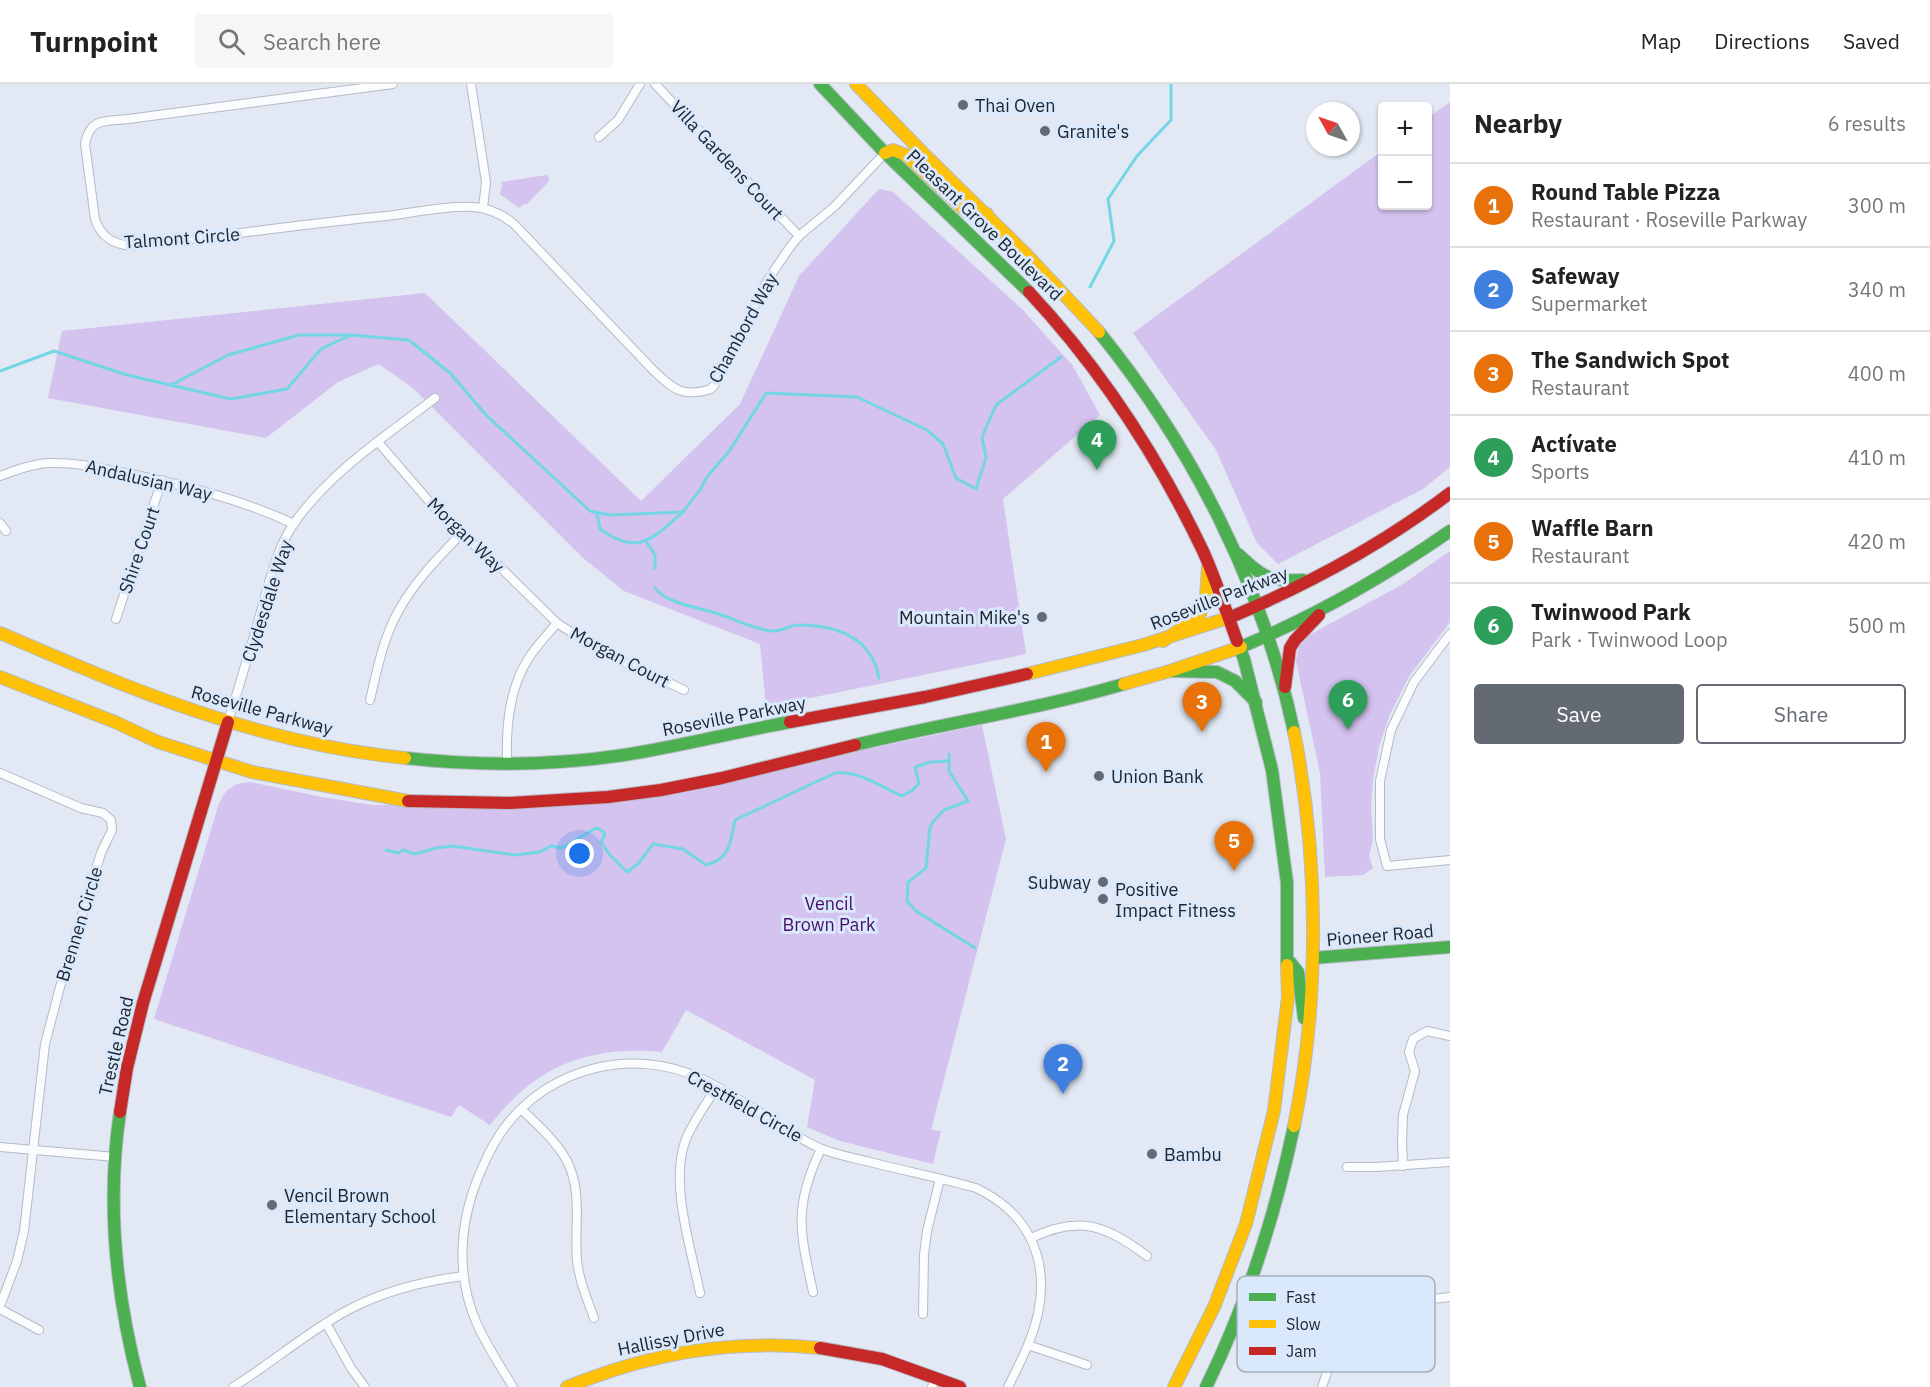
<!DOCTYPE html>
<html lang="en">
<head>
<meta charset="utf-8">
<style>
  :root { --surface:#fff; --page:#f6f6f6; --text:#222; --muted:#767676; --line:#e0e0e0; --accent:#646a74 }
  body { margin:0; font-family:"IBM Plex Sans",sans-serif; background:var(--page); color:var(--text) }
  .controls { position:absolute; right:18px; top:18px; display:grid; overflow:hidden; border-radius:6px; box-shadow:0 2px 4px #0004 }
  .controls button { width:54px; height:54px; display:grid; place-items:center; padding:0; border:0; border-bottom:2px solid var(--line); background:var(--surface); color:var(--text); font:30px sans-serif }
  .compass { position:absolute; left:1306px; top:18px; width:54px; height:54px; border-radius:50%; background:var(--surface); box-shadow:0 2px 4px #0004; rotate:310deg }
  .you { position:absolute; left:580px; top:770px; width:21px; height:21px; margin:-15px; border:4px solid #fff; border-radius:50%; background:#1a73e8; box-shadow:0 0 0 9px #1a73e833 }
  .badge { display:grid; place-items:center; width:39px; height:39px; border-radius:50%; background:var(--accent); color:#fff; font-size:20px; font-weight:700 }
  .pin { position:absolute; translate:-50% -50px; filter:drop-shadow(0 2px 3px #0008) }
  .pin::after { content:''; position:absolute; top:32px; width:21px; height:18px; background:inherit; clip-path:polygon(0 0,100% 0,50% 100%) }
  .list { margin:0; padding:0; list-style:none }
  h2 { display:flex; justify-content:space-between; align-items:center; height:78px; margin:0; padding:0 24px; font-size:26px }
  h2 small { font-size:20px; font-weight:400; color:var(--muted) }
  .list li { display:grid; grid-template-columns:39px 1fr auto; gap:18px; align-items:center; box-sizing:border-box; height:84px; padding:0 24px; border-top:2px solid var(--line) }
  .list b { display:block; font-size:22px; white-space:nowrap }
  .list p { margin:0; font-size:20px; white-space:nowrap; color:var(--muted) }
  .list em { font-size:20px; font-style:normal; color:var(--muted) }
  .actions { display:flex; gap:12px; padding:18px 24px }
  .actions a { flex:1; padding:14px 0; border:2px solid var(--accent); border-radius:6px; text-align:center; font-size:21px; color:var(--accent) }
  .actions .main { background:var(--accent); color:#fff }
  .icon { flex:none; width:33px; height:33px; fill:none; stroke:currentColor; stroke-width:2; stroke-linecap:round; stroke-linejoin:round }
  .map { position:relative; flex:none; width:1450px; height:1303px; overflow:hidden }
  header { display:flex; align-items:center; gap:36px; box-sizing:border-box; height:84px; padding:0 30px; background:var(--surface); border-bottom:2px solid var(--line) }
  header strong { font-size:28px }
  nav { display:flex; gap:33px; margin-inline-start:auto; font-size:21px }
  .search { width:420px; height:54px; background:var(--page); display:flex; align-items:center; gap:15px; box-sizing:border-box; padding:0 21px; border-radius:6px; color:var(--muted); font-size:22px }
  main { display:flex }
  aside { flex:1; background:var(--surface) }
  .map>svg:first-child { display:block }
  .green { fill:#d4c2ef }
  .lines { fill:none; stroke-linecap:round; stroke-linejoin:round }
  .stream { stroke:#73d6e5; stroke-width:3 }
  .street-casing { stroke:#b5bbc5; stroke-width:10 }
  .fast-casing { stroke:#b5bbc5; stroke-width:14 }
  .slow-casing { stroke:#b5bbc5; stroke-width:14 }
  .jam-casing { stroke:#b5bbc5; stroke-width:14 }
  .street { stroke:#fbfcfd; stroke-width:8 }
  .fast { stroke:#4caf50; stroke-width:12 }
  .slow { stroke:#ffc107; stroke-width:12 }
  .jam { stroke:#c62828; stroke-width:12 }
  .poi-dot { fill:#646a74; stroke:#dae8fc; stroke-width:2 }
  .labels { text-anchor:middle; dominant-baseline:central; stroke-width:6; stroke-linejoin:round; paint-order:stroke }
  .poi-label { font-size:18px; fill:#20262f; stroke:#dae8fc; text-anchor:start }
  .street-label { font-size:18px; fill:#20262f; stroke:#dae8fc }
  .park-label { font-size:18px; fill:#470d6a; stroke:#dae8fc }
  .key { fill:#dae8fc; stroke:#a2aebe; stroke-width:1.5 }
  .key-label { font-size:16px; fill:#20262f }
</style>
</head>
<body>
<header>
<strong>Turnpoint</strong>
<div class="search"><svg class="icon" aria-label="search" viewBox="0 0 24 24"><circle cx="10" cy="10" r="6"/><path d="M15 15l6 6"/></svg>Search here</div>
<nav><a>Map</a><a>Directions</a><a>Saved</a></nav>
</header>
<main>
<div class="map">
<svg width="1450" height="1303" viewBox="0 0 1450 1303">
  <rect width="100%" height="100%" fill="#e2e9f4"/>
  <g class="green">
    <path d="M1450 18V383L1423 405 1278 480 1257 459 1216 366 1133 249 1382 67V122H1428V34Z"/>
    <path d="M547 91 550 96 526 121 524 120 519 124 500 110 502 102 501 98Z"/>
    <path d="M879 105 893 108 1023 226 1073 282 1100 331 1003 415 1026 570 766 623 760 560 624 507 583 474 414 305 379 280 338 298 266 354 48 314 62 247 425 209 641 417 740 320 799 192Z"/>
    <path d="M1450 467V538L1410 591 1390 630 1379 662 1373 696 1371 722 1373 756 1369 772 1373 784 1363 791 1325 793 1320 689 1296 577 1299 563 1309 551 1403 500Z"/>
    <path d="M982 641 1006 755 931 1046 941 1047 933 1080 840 1057 807 1043 815 996 686 926 662 968C588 961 536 982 490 1041L459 1021 451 1033 154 935 219 719 227 706 237 700 250 698 322 713 372 721H534L703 700Z"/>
  </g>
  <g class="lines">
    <g class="stream">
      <path d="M1090 203 1114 157 1108 115 1137 72 1171 36V0"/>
      <path d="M0 287 54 267 127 291 231 315 287 305 321 265 351 251 409 256 450 289 486 331 590 427 610 431 683 428 700 406 707 393 730 366 766 309 857 313 927 346 943 360 956 394 976 405 986 374 982 353 996 321 1061 273"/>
      <path d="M171 301 228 271 299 251H349"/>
      <path d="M597 429 600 445C638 472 651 456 682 429"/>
      <path d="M646 457 655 471V484"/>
      <path d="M655 504C659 510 667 514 674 517 688 523 704 525 719 530 736 536 753 545 772 547 782 548 789 541 798 541 836 541 872 553 879 594"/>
      <path d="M949 670V687L968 717 944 726 933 738 930 743 926 784 908 798 907 817 916 827 975 864"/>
      <path d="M386 766 398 769 403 766 415 770 436 764 452 762 515 771 540 768 551 762 562 764 596 744 601 746 605 750 601 758 609 770 627 788 638 780 653 760 683 765 706 781C731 775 730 758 735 736L835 689C861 687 879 702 902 712L913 706 919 699 915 683 931 678 949 677"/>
    </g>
    <defs>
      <g id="street">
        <path d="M393 0 128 35C105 38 90 33 85 60L95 135C101 153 113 160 131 162 217 153 301 140 386 132 412 129 448 121 473 123 488 124 502 130 514 140L653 286C673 305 682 314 711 305L718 296 767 197 790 163 799 152 835 122 885 69"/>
        <path d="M471 0 486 98 483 124"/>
        <path d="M655 0 799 152"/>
        <path d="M599 53 618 36 640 0"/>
        <path d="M378 358 434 423 461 450 496 479 557 539 600 567 684 606"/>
        <path d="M0 392C16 386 32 380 49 379 75 378 101 384 126 389 184 401 240 415 294 440"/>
        <path d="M0 439 6 447"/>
        <path d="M116 535 162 396"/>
        <path d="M1450 550 1414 598 1391 646 1380 697V755L1387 782 1450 776"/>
        <path d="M370 616C377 586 383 554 399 526 415 497 438 474 461 450"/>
        <path d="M228 638C240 600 251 562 262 524 270 495 277 463 295 438 331 387 386 352 435 314"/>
        <path d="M507 679C506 642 509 603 530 572 538 560 548 550 557 539"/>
        <path d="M0 689 81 724 103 729 111 736 112 746 101 769 60 903 45 960 24 1147 17 1177 0 1222"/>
        <path d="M521 1025C537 1040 556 1057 567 1077 583 1109 574 1142 577 1176 579 1196 587 1215 594 1234"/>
        <path d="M0 1063 115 1073"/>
        <path d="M1403 1082 1402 1057 1403 1031 1415 987 1409 968 1413 955 1427 947 1450 952"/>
        <path d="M1347 1083H1376L1450 1078"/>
        <path d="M1031 1154C1080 1131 1105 1141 1147 1172"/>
        <path d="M813 1208C800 1148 793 1123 821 1065"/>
        <path d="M700 1209C691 1164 669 1098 686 1055 694 1036 706 1020 717 1003"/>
        <path d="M0 1225 39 1246"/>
        <path d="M923 1230 924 1171 927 1147 940 1095"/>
        <path d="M326 1239 351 1284 365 1303"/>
        <path d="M1028 1261 1087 1281"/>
        <path d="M233 1303C272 1279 307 1248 348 1226 384 1207 424 1197 463 1192"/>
        <path d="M513 1303C500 1282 487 1262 477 1240 454 1188 460 1132 483 1082 489 1068 496 1055 505 1043 550 983 633 963 700 994 730 1008 758 1028 786 1045 797 1052 809 1060 822 1065 837 1071 854 1074 870 1078 905 1087 941 1094 976 1104 1041 1135 1055 1196 1028 1261 1022 1275 1015 1289 1008 1303"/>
        <path d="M932 1303 935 1293"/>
        <path d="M1322 1303 1340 1251 1343 1234 1348 1225 1360 1219 1378 1221 1450 1213"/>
      </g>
      <g id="fast">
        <path d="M820 0 885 69 1029 208"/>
        <path d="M1099 248C1193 364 1263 502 1294 648"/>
        <path d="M1238 470C1263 493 1268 498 1303 496"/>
        <path d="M1237 557 1244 575 1272 686 1287 799V881"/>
        <path d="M1241 563C1315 532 1384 493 1450 447"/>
        <path d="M1170 587 1217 588 1235 597 1256 618"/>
        <path d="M855 661C944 639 1035 626 1124 600"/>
        <path d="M405 674C478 682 552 682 624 671 680 662 735 648 790 638"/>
        <path d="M1313 874 1450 863"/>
        <path d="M1290 878 1298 888 1304 934"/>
        <path d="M120 1028C106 1121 116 1213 140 1303"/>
        <path d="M1206 1303C1247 1220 1275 1132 1294 1042"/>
      </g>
      <g id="slow">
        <path d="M856 0 923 69 1026 170 1099 248"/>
        <path d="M885 69 893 66 906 71 966 127 973 130H987"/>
        <path d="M0 549C135 607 257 659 405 674"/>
        <path d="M1163 557 1199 532 1206 515 1208 482"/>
        <path d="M1027 590 1143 561 1231 533"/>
        <path d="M0 593 115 638 158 658 252 688 408 717"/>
        <path d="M1124 600 1170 587 1241 563"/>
        <path d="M1294 1042C1320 916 1319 774 1294 648"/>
        <path d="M567 1303C651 1269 730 1255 820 1264"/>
        <path d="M1174 1303 1214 1223 1246 1140 1274 1027 1288 913 1287 881"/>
      </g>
      <g id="jam">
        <path d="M1029 208C1100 284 1158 373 1203 467 1216 496 1226 527 1237 557"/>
        <path d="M1231 533C1309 500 1382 461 1450 409"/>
        <path d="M1285 603 1290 564 1295 556 1319 531"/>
        <path d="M790 638 925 613 1027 590"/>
        <path d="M408 717 510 719 608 713 661 706 722 694 855 661"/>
        <path d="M120 1028 127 984 143 919 228 638"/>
        <path d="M820 1264 882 1275 960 1303"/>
      </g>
    </defs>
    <use href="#street" class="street-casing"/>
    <use href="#fast" class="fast-casing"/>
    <use href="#slow" class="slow-casing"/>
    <use href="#jam" class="jam-casing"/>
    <use href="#street" class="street"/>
    <use href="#fast" class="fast"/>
    <use href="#slow" class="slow"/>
    <use href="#jam" class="jam"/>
  </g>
  <g class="poi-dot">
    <circle cx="963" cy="21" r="6"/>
    <circle cx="1045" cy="47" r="6"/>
    <circle cx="1042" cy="533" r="6"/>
    <circle cx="1099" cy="692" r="6"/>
    <circle cx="1103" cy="798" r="6"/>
    <circle cx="1103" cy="815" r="6"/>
    <circle cx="1152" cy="1070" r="6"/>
    <circle cx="272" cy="1121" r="6"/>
  </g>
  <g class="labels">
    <g class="poi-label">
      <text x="975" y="21">Thai Oven</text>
      <text x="1057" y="47">Granite's</text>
      <text x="1030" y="533" text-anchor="end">Mountain Mike's</text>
      <text x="1111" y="692">Union Bank</text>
      <text x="1091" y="798" text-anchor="end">Subway</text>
      <text x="1115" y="805">Positive<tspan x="1115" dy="21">Impact Fitness</tspan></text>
      <text x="1164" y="1070">Bambu</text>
      <text x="284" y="1111">Vencil Brown<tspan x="284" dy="21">Elementary School</tspan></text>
    </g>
    <g class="street-label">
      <text transform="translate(727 76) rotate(47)">Villa Gardens Court</text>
      <text transform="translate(985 141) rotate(44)">Pleasant Grove Boulevard</text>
      <text transform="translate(182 154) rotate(-4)">Talmont Circle</text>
      <text transform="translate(743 244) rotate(-61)">Chambord Way</text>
      <text transform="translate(149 396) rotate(13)">Andalusian Way</text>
      <text transform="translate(466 451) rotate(44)">Morgan Way</text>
      <text transform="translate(139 466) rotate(-71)">Shire Court</text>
      <text transform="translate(1219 514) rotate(-21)">Roseville Parkway</text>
      <text transform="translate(267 517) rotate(-72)">Clydesdale Way</text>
      <text transform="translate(620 573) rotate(28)">Morgan Court</text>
      <text transform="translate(262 626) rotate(15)">Roseville Parkway</text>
      <text transform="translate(734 632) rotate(-11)">Roseville Parkway</text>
      <text transform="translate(79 840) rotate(-73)">Brennen Circle</text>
      <text transform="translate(1380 851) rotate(-5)">Pioneer Road</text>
      <text transform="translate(116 962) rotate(-77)">Trestle Road</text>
      <text transform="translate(745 1022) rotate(29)">Crestfield Circle</text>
      <text transform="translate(671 1255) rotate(-11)">Hallissy Drive</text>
    </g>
    <g class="park-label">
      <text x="829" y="819">Vencil<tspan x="829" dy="21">Brown Park</tspan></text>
    </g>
  </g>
  <rect x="1237" y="1192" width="198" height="96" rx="9" class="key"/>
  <rect x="1249" y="1209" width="27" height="8" fill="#4caf50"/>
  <rect x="1249" y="1236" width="27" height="8" fill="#ffc107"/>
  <rect x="1249" y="1263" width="27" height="8" fill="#c62828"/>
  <g class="key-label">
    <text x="1286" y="1219">Fast</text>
    <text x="1286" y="1246">Slow</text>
    <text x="1286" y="1273">Jam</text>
  </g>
</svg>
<div class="controls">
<button>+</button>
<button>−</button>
</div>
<svg class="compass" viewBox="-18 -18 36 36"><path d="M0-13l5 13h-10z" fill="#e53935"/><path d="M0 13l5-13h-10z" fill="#767676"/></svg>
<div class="you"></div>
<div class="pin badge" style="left:1046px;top:688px;background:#e8710a">1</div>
<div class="pin badge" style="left:1063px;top:1010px;background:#3f7fe0">2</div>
<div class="pin badge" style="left:1202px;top:648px;background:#e8710a">3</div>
<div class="pin badge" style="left:1097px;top:386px;background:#2e9e5b">4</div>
<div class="pin badge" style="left:1234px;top:787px;background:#e8710a">5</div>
<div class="pin badge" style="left:1348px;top:646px;background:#2e9e5b">6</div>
</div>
<aside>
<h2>Nearby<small>6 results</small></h2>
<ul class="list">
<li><span class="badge" style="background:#e8710a">1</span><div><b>Round Table Pizza</b><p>Restaurant · Roseville Parkway</p></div><em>300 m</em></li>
<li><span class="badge" style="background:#3f7fe0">2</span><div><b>Safeway</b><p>Supermarket</p></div><em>340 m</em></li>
<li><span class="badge" style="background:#e8710a">3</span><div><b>The Sandwich Spot</b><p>Restaurant</p></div><em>400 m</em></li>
<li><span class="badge" style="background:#2e9e5b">4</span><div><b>Actívate</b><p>Sports</p></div><em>410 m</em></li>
<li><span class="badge" style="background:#e8710a">5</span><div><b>Waffle Barn</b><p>Restaurant</p></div><em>420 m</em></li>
<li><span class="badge" style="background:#2e9e5b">6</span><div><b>Twinwood Park</b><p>Park · Twinwood Loop</p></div><em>500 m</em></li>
</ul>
<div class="actions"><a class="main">Save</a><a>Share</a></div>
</aside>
</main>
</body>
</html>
